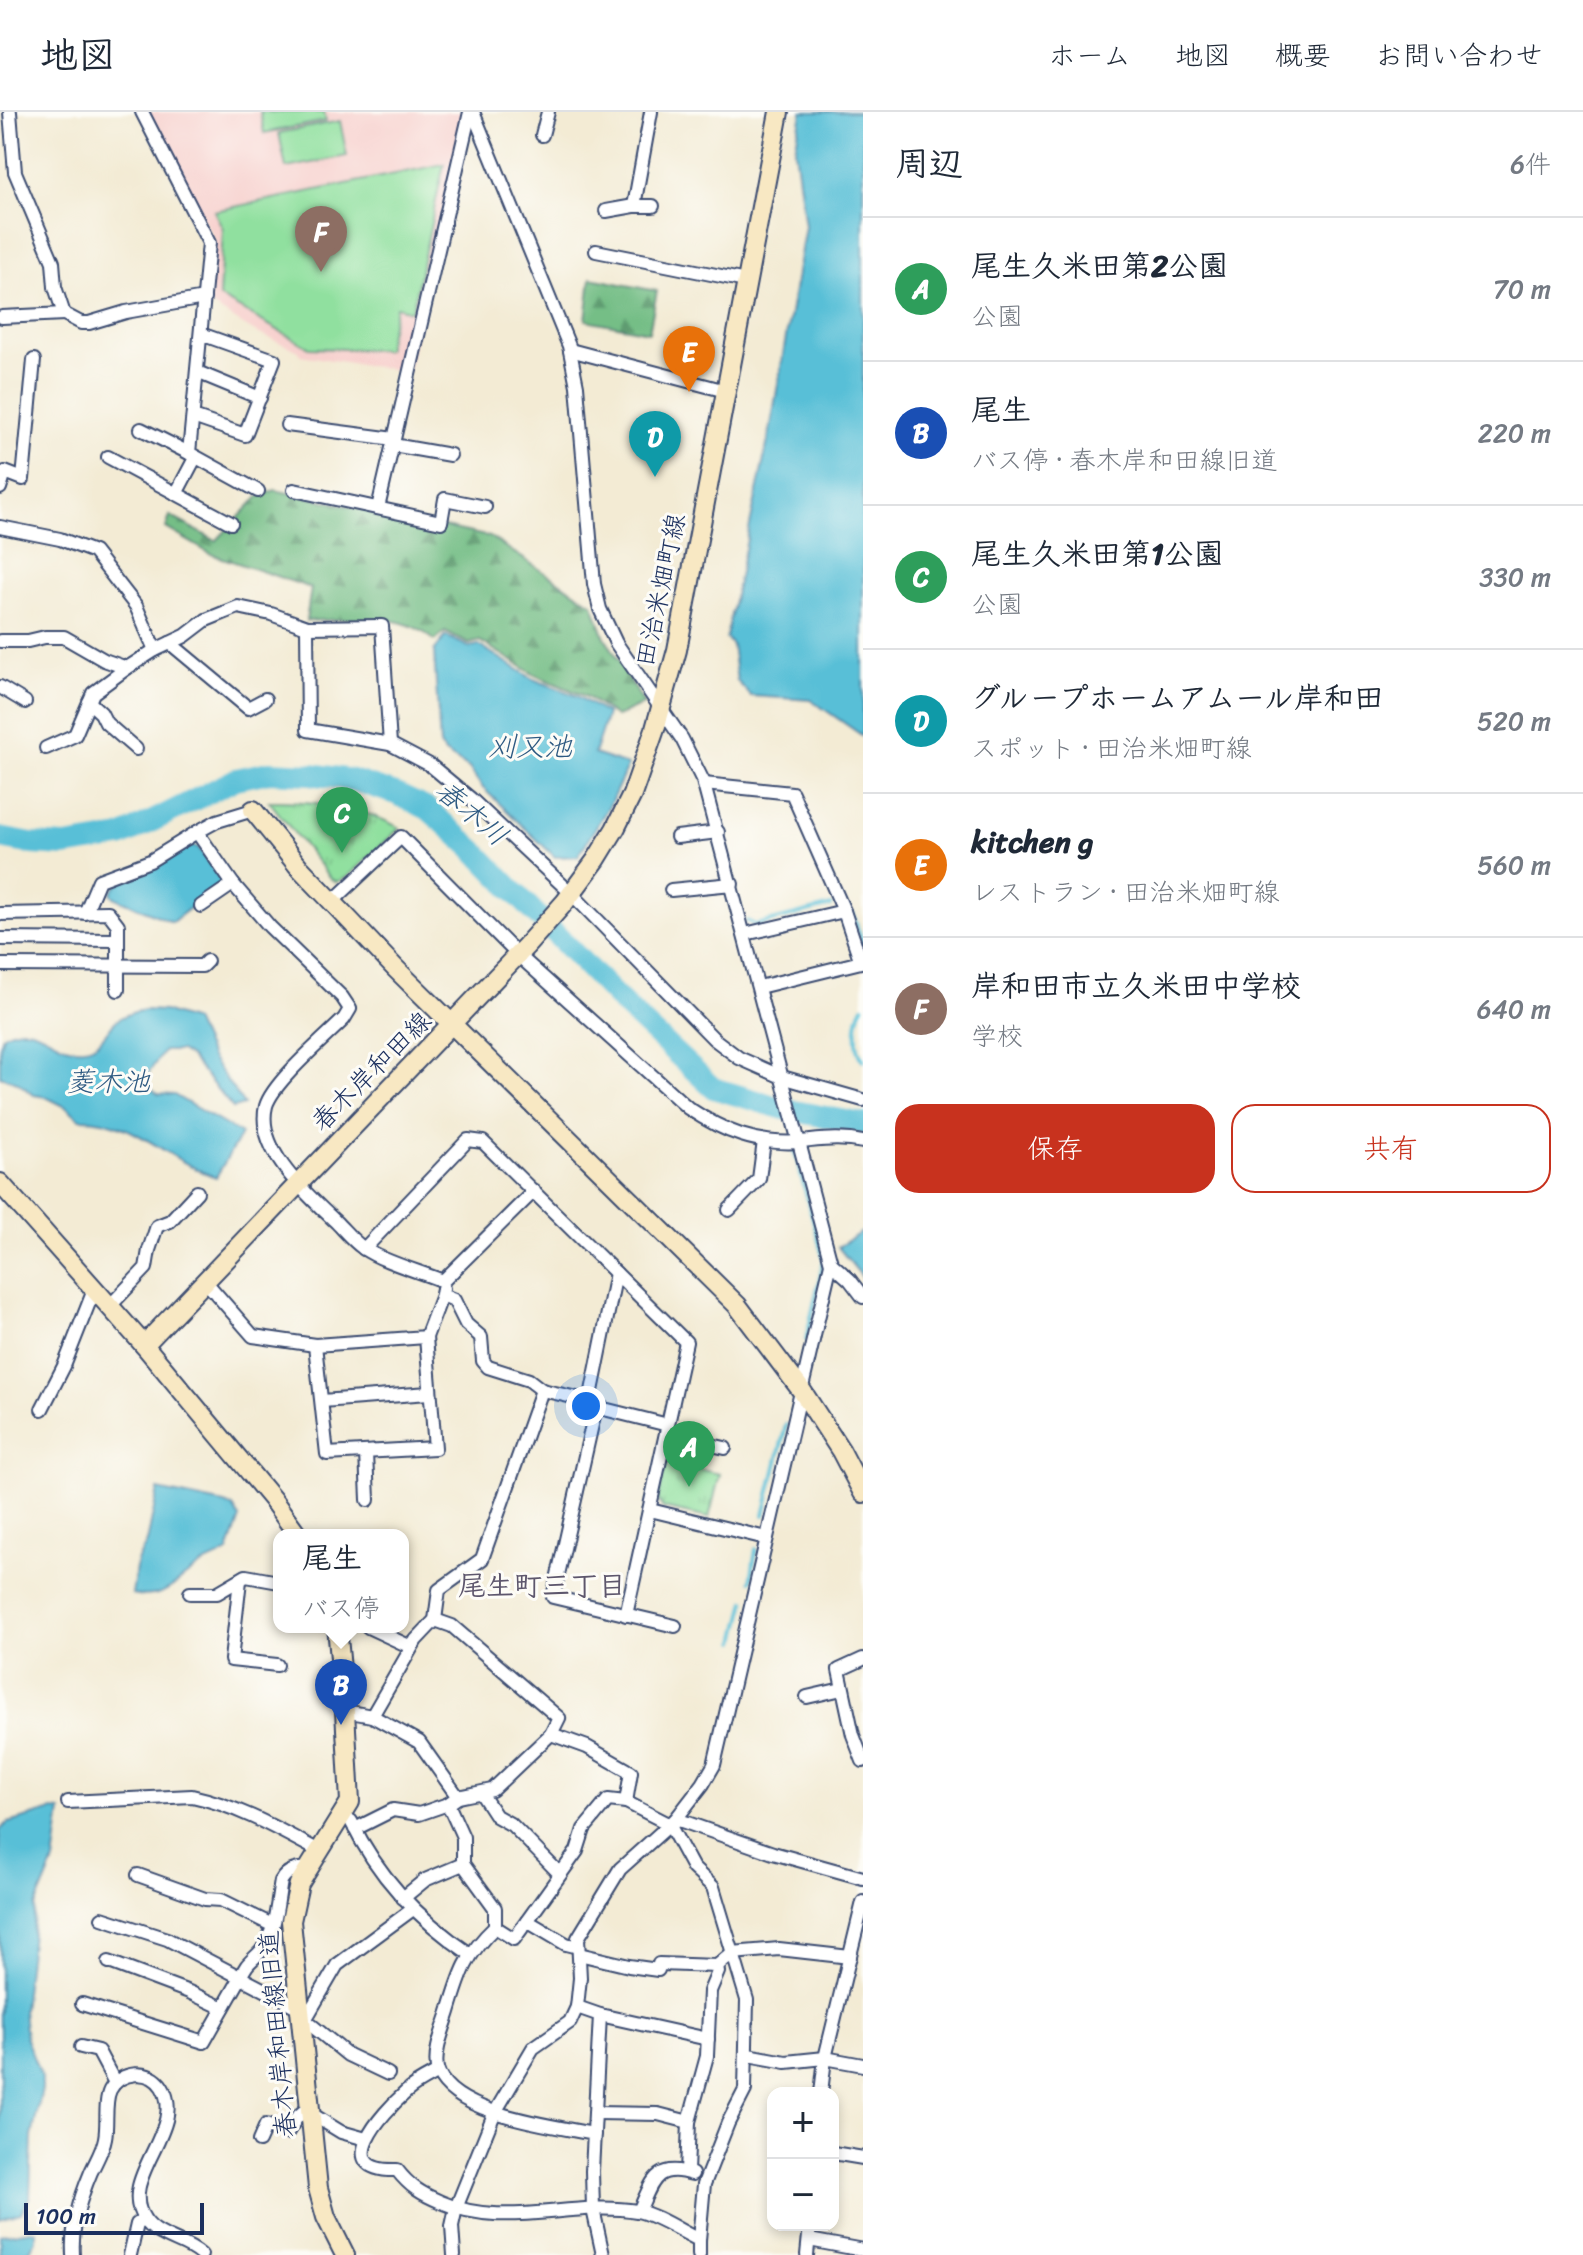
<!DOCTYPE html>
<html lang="ja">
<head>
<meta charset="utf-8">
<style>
  :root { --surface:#fff; --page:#f2f2f3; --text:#1f2937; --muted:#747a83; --line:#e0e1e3; --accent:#c8321e }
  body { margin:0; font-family:Sriracha,"Klee One",sans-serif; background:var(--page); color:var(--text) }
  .controls { position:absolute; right:24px; bottom:24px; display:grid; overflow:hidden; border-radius:16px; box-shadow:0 4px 12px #0003 }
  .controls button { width:72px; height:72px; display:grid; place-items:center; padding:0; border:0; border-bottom:2px solid var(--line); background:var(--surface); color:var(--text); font:40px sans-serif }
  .scale { position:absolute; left:24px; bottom:20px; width:180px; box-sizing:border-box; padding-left:8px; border:4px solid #1b2f5e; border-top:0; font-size:22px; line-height:28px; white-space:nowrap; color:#1b2f5e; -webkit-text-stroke:6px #fdfcf7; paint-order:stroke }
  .you { position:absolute; left:586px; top:1294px; width:28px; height:28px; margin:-20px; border:6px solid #fff; border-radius:50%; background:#1a73e8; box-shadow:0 0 0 12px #1a73e833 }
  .badge { display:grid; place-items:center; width:52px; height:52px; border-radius:50%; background:var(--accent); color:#fff; font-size:26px; font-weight:700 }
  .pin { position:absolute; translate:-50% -66px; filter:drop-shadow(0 2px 4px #0008) }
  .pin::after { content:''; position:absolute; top:42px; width:28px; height:24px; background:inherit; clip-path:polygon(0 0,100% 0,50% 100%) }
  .popup { position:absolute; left:273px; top:1417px; width:136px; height:104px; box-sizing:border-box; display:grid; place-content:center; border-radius:16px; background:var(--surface); filter:drop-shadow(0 2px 6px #0005); font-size:26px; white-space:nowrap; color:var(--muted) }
  .popup b { font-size:30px; color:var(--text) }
  .popup::after { content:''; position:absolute; left:50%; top:100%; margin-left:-16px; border:16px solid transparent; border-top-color:var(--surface) }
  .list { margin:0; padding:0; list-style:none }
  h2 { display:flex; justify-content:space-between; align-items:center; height:104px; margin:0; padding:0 32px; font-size:34px }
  h2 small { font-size:26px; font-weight:400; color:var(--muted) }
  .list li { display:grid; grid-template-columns:52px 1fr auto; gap:24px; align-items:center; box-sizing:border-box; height:144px; padding:0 32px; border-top:2px solid var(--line) }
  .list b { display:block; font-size:30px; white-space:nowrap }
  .list p { margin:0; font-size:26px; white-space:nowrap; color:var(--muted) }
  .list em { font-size:26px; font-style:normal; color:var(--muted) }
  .actions { display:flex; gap:16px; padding:24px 32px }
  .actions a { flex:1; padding:18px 0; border:2px solid var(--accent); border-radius:24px; text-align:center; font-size:28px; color:var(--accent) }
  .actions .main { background:var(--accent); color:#fff }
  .map { position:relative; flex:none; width:863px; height:2143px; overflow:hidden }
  header { display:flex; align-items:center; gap:48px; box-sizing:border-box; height:112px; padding:0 40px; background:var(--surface); border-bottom:2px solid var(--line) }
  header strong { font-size:38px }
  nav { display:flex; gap:44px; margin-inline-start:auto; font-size:28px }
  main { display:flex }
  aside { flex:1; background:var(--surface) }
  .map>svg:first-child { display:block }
  .built { fill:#f7d0cd }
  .forest { fill:url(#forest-firs); stroke:#487672; stroke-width:2 }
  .park { fill:url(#park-tufts); stroke:#56887e; stroke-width:2 }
  .garden { fill:#90e09f; stroke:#56887e; stroke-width:2 }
  .water { fill:#59bfd7; stroke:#3a779a; stroke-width:2 }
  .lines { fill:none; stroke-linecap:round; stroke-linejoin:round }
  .stream { stroke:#59bfd7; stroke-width:4 }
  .river { stroke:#59bfd7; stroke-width:22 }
  .street-casing { stroke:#3b4b70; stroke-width:16 }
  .secondary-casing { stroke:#3b4b70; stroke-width:22 }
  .street { stroke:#fff; stroke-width:12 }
  .secondary { stroke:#f8e8c3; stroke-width:18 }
  .labels { text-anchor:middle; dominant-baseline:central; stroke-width:6; stroke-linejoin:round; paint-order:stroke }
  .street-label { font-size:26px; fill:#1b2f5e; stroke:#fdfcf7 }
  .water-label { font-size:28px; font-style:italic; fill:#2e5a82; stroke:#fdfcf7 }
  .neighbourhood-label { font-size:28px; font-weight:bold; fill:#5e576d; stroke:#fdfcf7 }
</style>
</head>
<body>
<header>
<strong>地図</strong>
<nav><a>ホーム</a><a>地図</a><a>概要</a><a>お問い合わせ</a></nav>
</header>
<main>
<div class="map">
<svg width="863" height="2143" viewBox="0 0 863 2143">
  <defs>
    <pattern id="forest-firs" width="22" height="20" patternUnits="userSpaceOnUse" patternTransform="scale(2)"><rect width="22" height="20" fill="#74be86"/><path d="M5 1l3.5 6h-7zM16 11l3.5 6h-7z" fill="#5e9b71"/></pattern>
    <pattern id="park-tufts" width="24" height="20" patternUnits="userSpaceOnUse" patternTransform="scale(2)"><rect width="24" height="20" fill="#90e09f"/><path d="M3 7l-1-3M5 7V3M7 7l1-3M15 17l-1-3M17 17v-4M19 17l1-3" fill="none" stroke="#7cc08b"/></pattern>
  </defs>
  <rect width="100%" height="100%" fill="#fdfcf7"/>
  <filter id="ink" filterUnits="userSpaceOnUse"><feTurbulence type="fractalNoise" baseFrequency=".0125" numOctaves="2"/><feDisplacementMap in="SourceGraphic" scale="16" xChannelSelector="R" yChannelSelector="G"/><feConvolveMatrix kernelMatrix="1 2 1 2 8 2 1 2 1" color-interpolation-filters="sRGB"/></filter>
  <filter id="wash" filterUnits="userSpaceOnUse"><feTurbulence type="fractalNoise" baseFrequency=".006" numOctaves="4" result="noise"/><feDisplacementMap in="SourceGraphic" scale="32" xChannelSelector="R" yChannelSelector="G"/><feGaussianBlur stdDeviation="1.8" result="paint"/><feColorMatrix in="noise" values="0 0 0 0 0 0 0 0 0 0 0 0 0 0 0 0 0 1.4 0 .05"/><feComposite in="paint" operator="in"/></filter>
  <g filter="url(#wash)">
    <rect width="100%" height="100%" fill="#f3ebd4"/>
    <path class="built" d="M147 0H464L408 260 300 243 299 239 255 220 210 193 214 127Z"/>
    <g class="forest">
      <path d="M591 166 657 179 649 220 586 208Z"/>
      <path d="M275 378 490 425 593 492 604 523 644 592 616 605 587 585 535 563 480 529 469 532 445 520 435 529C401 497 350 508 306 509L311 476 211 442 166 416 170 404 216 429 258 385Z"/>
    </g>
    <g class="park">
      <path d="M269 689C314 688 361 694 400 716L346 766 336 770 330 766Z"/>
      <path d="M666 1350 720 1362 709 1406 663 1396 658 1388Z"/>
    </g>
    <g class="garden">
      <path d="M260 0H324L326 9 264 21Z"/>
      <path d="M340 9 347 44 286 56 279 21Z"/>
      <path d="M444 52 412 199 396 195 386 238 310 236 219 185 223 117 214 99Z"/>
    </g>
    <g class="water">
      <path d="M802 0H863V624L811 588 751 584 737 569 732 533 726 526 770 319 805 114 795 38Z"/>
      <path d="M446 524 469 535 479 533 533 567 577 584 607 602 594 642 628 653 610 692 578 744 555 745 482 675 469 656 445 641 440 633 434 539Z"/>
      <path d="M188 734 198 735 222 771 172 810 114 785 111 781C119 765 139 762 155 755 167 750 177 741 188 734Z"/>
      <path d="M145 898 164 899 194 909 211 946 244 993 233 996 190 945 180 939H164L149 960 148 974 158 982 174 983 241 1022 216 1065C168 1049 132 1005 80 1007L68 996 46 985 34 983 17 970 0 964V934L3 923C38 903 51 940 84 936 102 934 105 919 116 909 125 902 134 900 145 898Z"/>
      <path d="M863 1119V1166L838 1135Z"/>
      <path d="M158 1378 225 1392 233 1395 240 1406 228 1440C219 1446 209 1449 200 1454 176 1469 165 1490 132 1482L137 1449 147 1430Z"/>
      <path d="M53 1698 61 1699 54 1750 35 1795 23 1898 26 1927 42 1967V1977L32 2025 30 2084 21 2101 0 2107V1718L8 1711Z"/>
      <path d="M31 2118 36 2119V2128L27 2143H0V2123Z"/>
    </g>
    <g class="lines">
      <g class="stream">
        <path d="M853 802 863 833"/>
        <path d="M747 809 756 813 831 794"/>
        <path d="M863 894C855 907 854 936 863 948"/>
        <path d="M794 1037 824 1148 806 1228"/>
        <path d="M764 1403 786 1313"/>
        <path d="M751 1469 756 1437"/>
        <path d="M736 1529 746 1489"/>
      </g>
      <path class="river" d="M0 726 32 732 65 734 121 725 236 667 269 660 311 662 352 668 396 682 428 697 474 738 627 896 713 976 784 997 863 1012"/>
    </g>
  </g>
  <g filter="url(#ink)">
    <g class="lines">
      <defs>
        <g id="street">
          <path d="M10 0 15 60 53 150 55 175 64 202 81 211H89L126 200 204 186"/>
          <path d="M142 0 209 131 189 341 258 379"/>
          <path d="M473 0 569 234 577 274 594 472 600 497 616 531 682 627 703 669 831 1151 714 1653 703 1672 676 1707 620 1757 578 1826 580 1866 577 1895 600 1903 592 2059 593 2097 603 2143"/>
          <path d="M542 23 548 0"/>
          <path d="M634 94 651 0"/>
          <path d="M606 99 634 94H653"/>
          <path d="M596 139 746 169"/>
          <path d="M2 205 64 202"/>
          <path d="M570 238 726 279"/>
          <path d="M197 260 260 286"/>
          <path d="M193 305 245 323 274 248 201 222"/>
          <path d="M287 313 394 327"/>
          <path d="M141 317 189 341"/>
          <path d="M393 333 450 343"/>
          <path d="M108 345 231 411"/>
          <path d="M0 376 5 360 23 367 34 248"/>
          <path d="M294 378 441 410 445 387 485 395"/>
          <path d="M176 382 195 346"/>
          <path d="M378 396 470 0"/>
          <path d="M0 415 60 427 94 440 136 494 155 538"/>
          <path d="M307 515 308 618 390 632 430 653 471 687 571 781 714 927 739 946 782 965 863 988"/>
          <path d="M0 529H28L45 525H64L104 548 127 556 155 538 185 524 206 508 238 495 271 502 307 515 382 514 390 632"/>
          <path d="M170 531 248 596 265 587"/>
          <path d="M0 575 25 590"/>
          <path d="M89 590 101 601 106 611 136 637"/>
          <path d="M46 636 75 623 93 581 127 556"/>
          <path d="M704 672 792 681 844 799"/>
          <path d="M253 698 217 709 197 720 233 772 270 815 342 885 350 897 344 907C325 926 273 970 266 994 255 1038 309 1084 336 1110 345 1119 353 1129 363 1136 381 1149 421 1160 443 1169L534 1079"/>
          <path d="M677 725 718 720"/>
          <path d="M671 778 732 772"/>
          <path d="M332 790 401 725 517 842 688 996C724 1020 757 1033 800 1030 822 1028 841 1025 863 1030"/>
          <path d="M201 794 233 772"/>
          <path d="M85 801 99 768 150 749 197 720"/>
          <path d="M0 802 108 800 118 813V878"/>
          <path d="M745 822 844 799 861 850 759 875"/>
          <path d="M0 827 118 828"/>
          <path d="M0 853 202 854 207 849"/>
          <path d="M729 1098 759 1067 764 1029"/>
          <path d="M364 1137 468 1028 483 1030 686 1230 626 1503"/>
          <path d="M831 1151 850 1168 863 1185"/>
          <path d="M205 1169 253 1224 315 1233 426 1225 442 1183"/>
          <path d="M443 1176 442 1183 454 1188 466 1212 481 1225 483 1249 488 1255 529 1268 542 1278 590 1289 596 1295"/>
          <path d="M109 1195 146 1156 149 1138 157 1114 170 1109 197 1080"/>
          <path d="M315 1233 327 1342 435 1336 426 1225"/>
          <path d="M322 1289 429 1281"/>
          <path d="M590 1289 616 1161"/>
          <path d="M42 1297 64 1254 94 1178"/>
          <path d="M668 1313 596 1295 553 1485 675 1514"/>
          <path d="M666 1323 725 1336"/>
          <path d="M366 1341 368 1388"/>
          <path d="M650 1398 766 1426"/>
          <path d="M240 1468 231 1548 277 1553"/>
          <path d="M190 1481H217L246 1464 279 1470"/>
          <path d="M368 1515 411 1535"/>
          <path d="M863 1547 839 1558 853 1623 863 1649"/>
          <path d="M807 1585 842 1577"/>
          <path d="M345 1599 372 1604 419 1630 458 1685"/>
          <path d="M372 1604 416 1528 435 1508 439 1478 482 1447 542 1278"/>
          <path d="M551 1622 587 1635 631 1660 626 1690"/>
          <path d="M481 1681 496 1704 512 1713 560 1762"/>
          <path d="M68 1690 192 1684C238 1694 278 1717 319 1739"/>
          <path d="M448 1692 463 1725V1752"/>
          <path d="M676 1707 773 1741 863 1766"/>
          <path d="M351 1709C378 1765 419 1808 470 1842"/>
          <path d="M355 1717 393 1698 419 1702 448 1692 458 1685 492 1678 551 1622 559 1606 452 1514 435 1508"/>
          <path d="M138 1763 205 1787 221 1788 272 1813"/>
          <path d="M403 1786 425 1768 463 1752 495 1796V1815"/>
          <path d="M102 1806 167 1827 299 1896"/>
          <path d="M527 1809 514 1827 495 1815C466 1842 460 1863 449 1900 444 1916 432 1943 438 1960 455 2003 555 2014 594 2022"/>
          <path d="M578 1835 566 1832 527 1809 577 1739 584 1717 608 1688 626 1690 669 1712 693 1756 713 1775 747 1888 745 1978 728 2011 704 2072 699 2128"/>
          <path d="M579 1842 629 1854 658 1858 659 1852 717 1854 732 1841 779 1837 850 1845"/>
          <path d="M109 1850 189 1880 223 1896"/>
          <path d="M82 1892 204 1930 241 1865C245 1852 252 1849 261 1839 276 1820 277 1791 281 1769 287 1758 296 1757 308 1756"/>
          <path d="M600 1903 708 1927"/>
          <path d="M305 1908 348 1943 388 1962"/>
          <path d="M300 1909 305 1908 337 1853 413 1797"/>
          <path d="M81 1935 98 1939 115 1971"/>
          <path d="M748 1943 786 1950 825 1946 863 1953"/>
          <path d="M438 1960C427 1966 416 1971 406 1980 382 2001 329 2060 397 2058 410 2075 422 2082 441 2090 505 2118 571 2088 637 2099 657 2103 680 2119 699 2128V2143"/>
          <path d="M821 1981 825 1946 863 1790"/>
          <path d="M310 2001 341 2020 366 2027"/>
          <path d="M596 2001 658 2002 689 2010"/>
          <path d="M259 2029 266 2013 287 2021 297 2005 309 1995"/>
          <path d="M833 2041 863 2046"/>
          <path d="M687 2060 689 2010 707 1944 710 1879 718 1860 717 1854"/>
          <path d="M639 2099C652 2071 655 2050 692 2062"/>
          <path d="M809 2128 863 2138"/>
          <path d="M73 2143C71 2114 80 2086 91 2060 96 2049 103 2038 105 2026 108 2012 104 1990 110 1978 120 1959 150 1956 162 1975 188 2017 115 2067 145 2108 158 2127 185 2128 201 2143"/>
          <path d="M130 2143 137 2112 144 2108"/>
          <path d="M454 2143 452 2114 456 2096 494 2002 533 1936 570 1910 577 1895"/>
          <path d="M807 2143 810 2113"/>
        </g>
        <g id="secondary">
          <path d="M253 698 299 755 396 857 737 1193 802 1279 841 1339 863 1381"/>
          <path d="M0 1071 144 1233 272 1387 298 1423"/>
          <path d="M144 1233 526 834 565 790 596 748 615 717 632 683 655 617 677 538 779 0"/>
          <path d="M337 1515 345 1599 350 1690 299 1772 291 1809 318 2076 326 2105 345 2143"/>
        </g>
      </defs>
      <use href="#street" class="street-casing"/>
      <use href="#secondary" class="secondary-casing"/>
      <use href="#street" class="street"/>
      <use href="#secondary" class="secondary"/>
    </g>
  </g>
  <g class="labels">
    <g class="street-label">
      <text transform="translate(660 478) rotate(-78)">田治米畑町線</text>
      <text transform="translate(371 959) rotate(-45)">春木岸和田線</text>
      <text transform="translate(277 1922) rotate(-95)">春木岸和田線旧道</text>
    </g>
    <g class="water-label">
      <text x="530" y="634">刈又池</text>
      <text transform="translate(472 701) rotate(40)">春木川</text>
      <text x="108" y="969">菱木池</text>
    </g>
    <g class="neighbourhood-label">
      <text x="542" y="1473">尾生町三丁目</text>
    </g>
  </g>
</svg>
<div class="controls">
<button>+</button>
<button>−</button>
</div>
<div class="scale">100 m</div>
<div class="you"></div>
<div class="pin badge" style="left:689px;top:1375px;background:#2e9e5b">A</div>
<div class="pin badge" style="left:341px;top:1613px;background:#1a4fb4">B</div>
<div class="popup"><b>尾生</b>バス停</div>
<div class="pin badge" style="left:342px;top:741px;background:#2e9e5b">C</div>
<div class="pin badge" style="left:655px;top:365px;background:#0f9aa8">D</div>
<div class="pin badge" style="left:689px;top:280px;background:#e8710a">E</div>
<div class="pin badge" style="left:321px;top:160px;background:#8d6e63">F</div>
</div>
<aside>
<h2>周辺<small>6件</small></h2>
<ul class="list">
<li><span class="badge" style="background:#2e9e5b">A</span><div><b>尾生久米田第2公園</b><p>公園</p></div><em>70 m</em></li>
<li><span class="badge" style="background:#1a4fb4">B</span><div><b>尾生</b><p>バス停 · 春木岸和田線旧道</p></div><em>220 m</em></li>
<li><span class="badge" style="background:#2e9e5b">C</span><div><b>尾生久米田第1公園</b><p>公園</p></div><em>330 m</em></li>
<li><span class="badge" style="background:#0f9aa8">D</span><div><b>グループホームアムール岸和田</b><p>スポット · 田治米畑町線</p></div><em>520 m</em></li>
<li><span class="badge" style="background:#e8710a">E</span><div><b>kitchen g</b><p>レストラン · 田治米畑町線</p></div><em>560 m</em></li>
<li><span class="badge" style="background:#8d6e63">F</span><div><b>岸和田市立久米田中学校</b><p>学校</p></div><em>640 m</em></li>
</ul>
<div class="actions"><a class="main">保存</a><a>共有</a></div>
</aside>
</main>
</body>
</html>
